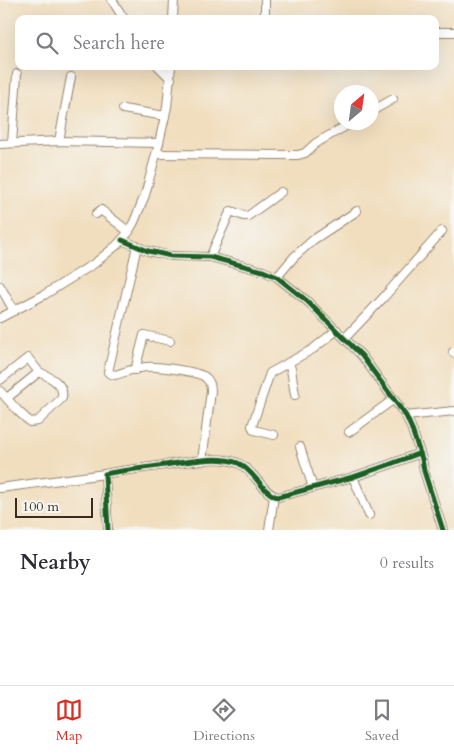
<!DOCTYPE html>
<html lang="en">
<head>
<meta charset="utf-8">
<style>
  :root { --surface:#fff; --page:#f7f7f7; --text:#2b2b33; --muted:#7c7c81; --line:#e1e1e2; --accent:#d93025 }
  body { margin:0; font-family:Cardo,serif; background:var(--page); color:var(--text) }
  .compass { position:absolute; left:334px; top:85px; width:45px; height:45px; border-radius:50%; background:var(--surface); box-shadow:0 5px 20px #0002; rotate:29deg }
  .scale { position:absolute; left:15px; bottom:12px; width:78px; box-sizing:border-box; padding-left:5px; border:2px solid #3b2a1e; border-top:0; font-size:14px; line-height:18px; white-space:nowrap; color:#3b2a1e; -webkit-text-stroke:4px #f6f6f2; paint-order:stroke }
  .list { margin:0; padding:0; list-style:none }
  h2 { display:flex; justify-content:space-between; align-items:center; height:65px; margin:0; padding:0 20px; font-size:21px }
  h2 small { font-size:16px; font-weight:400; color:var(--muted) }
  .icon { flex:none; width:28px; height:28px; fill:none; stroke:currentColor; stroke-width:2; stroke-linecap:round; stroke-linejoin:round }
  .map { position:relative; flex:none; width:454px; height:530px; overflow:hidden }
  .search { position:absolute; background:var(--surface); box-shadow:0 5px 20px #0002; left:15px; right:15px; top:15px; height:55px; display:flex; align-items:center; gap:12px; box-sizing:border-box; padding:0 18px; border-radius:10px; color:var(--muted); font-size:19px }
  .sheet { height:155px; background:var(--surface) }
  nav { display:flex; justify-content:space-around; align-items:center; box-sizing:border-box; height:70px; border-top:1px solid var(--line); background:var(--surface); font-size:14px; color:var(--muted) }
  nav a { display:grid; justify-items:center; gap:2px }
  nav .on { color:var(--accent) }
  .map>svg:first-child { display:block }
  .lines { fill:none; stroke-linecap:round; stroke-linejoin:round }
  .minor-casing { stroke:#96846e; stroke-width:10 }
  .minor { stroke:#fff; stroke-width:8 }
  .cycleway-casing { stroke:#f6f6f2; stroke-width:8 }
  .cycleway { stroke:#1b5e20; stroke-width:5 }
</style>
</head>
<body>
<div class="map">
<svg width="454" height="530" viewBox="0 0 454 530">
  <rect width="100%" height="100%" fill="#f6f6f2"/>
  <filter id="ink" filterUnits="userSpaceOnUse"><feTurbulence type="fractalNoise" baseFrequency=".02" numOctaves="2"/><feDisplacementMap in="SourceGraphic" scale="10" xChannelSelector="R" yChannelSelector="G"/><feConvolveMatrix kernelMatrix="1 2 1 2 8 2 1 2 1" color-interpolation-filters="sRGB"/></filter>
  <filter id="wash" filterUnits="userSpaceOnUse"><feTurbulence type="fractalNoise" baseFrequency=".0096" numOctaves="4" result="noise"/><feDisplacementMap in="SourceGraphic" scale="20" xChannelSelector="R" yChannelSelector="G"/><feGaussianBlur stdDeviation="1.12" result="paint"/><feColorMatrix in="noise" values="0 0 0 0 0 0 0 0 0 0 0 0 0 0 0 0 0 1.4 0 .05"/><feComposite in="paint" operator="in"/></filter>
  <g filter="url(#wash)">
    <rect width="100%" height="100%" fill="#f1debe"/>
  </g>
  <g filter="url(#ink)">
    <g class="lines">
      <defs>
        <g id="minor">
          <path d="M112 0 124 19"/>
          <path d="M173 19 174 0"/>
          <path d="M265 19V0"/>
          <path d="M435 32H454"/>
          <path d="M158 66 171 79"/>
          <path d="M123 109 165 116"/>
          <path d="M372 111 393 99"/>
          <path d="M59 141 71 77"/>
          <path d="M12 143 17 74"/>
          <path d="M0 144 59 141 159 143"/>
          <path d="M156 154 298 155 305 153 316 143 353 122"/>
          <path d="M96 214 101 210 129 232"/>
          <path d="M122 240 148 251 158 253 171 256 210 257 263 271 277 277 307 301 362 356 406 416 411 427 422 459 424 471 443 530"/>
          <path d="M137 246 108 372 111 374 115 375C125 372 136 368 146 367 157 366 196 371 205 377 209 380 211 386 211 391L202 461"/>
          <path d="M210 257 230 212 231 211 244 216H248L281 192"/>
          <path d="M277 277 294 257 313 240 357 211"/>
          <path d="M0 286 14 311"/>
          <path d="M0 318 44 295 95 263 117 245 127 234 134 222 145 195 159 143 167 107 171 66"/>
          <path d="M345 338 384 297 442 231"/>
          <path d="M453 352 454 353"/>
          <path d="M289 362 291 369 295 395"/>
          <path d="M135 370 144 335 170 341"/>
          <path d="M0 380 28 358 39 372 7 398"/>
          <path d="M0 391 18 411 30 422 38 421 62 398C65 384 50 377 39 372"/>
          <path d="M406 416 454 411"/>
          <path d="M349 432 394 399"/>
          <path d="M274 435 254 430 252 426 270 373 313 349 337 330"/>
          <path d="M300 447 313 488"/>
          <path d="M353 477 369 515"/>
          <path d="M0 488 105 474"/>
          <path d="M108 530 105 474C125 470 145 468 165 465 187 462 218 455 238 463 254 470 264 495 278 497L353 477 388 465 420 453"/>
          <path d="M269 530 274 496"/>
        </g>
      </defs>
      <use href="#minor" class="minor-casing"/>
      <use href="#minor" class="minor"/>
      <defs>
        <g id="cycleway">
          <path d="M122 240 148 251 158 253 171 256 210 257 263 271 277 277 307 301 362 356 406 416 411 427 422 459 424 471 443 530"/>
          <path d="M108 530 105 474C125 470 145 468 165 465 187 462 218 455 238 463 254 470 264 495 278 497L353 477 388 465 420 453"/>
        </g>
      </defs>
      <use href="#cycleway" class="cycleway-casing"/>
      <use href="#cycleway" class="cycleway"/>
    </g>
  </g>
</svg>
<svg class="compass" viewBox="-18 -18 36 36"><path d="M0-13l5 13h-10z" fill="#e53935"/><path d="M0 13l5-13h-10z" fill="#7c7c81"/></svg>
<div class="scale">100 m</div>
<div class="search"><svg class="icon" aria-label="search" viewBox="0 0 24 24"><circle cx="10" cy="10" r="6"/><path d="M15 15l6 6"/></svg>Search here</div>
</div>
<section class="sheet">
<h2>Nearby<small>0 results</small></h2>
<ul class="list">
</ul>
</section>
<nav>
<a class="on"><svg class="icon" aria-label="map" viewBox="0 0 24 24"><path d="M3 6l6-2 6 2 6-2v14l-6 2-6-2-6 2zM9 4v14M15 6v14"/></svg>Map</a>
<a><svg class="icon" aria-label="directions" viewBox="0 0 24 24"><path d="M12 3l9 9-9 9-9-9zM9 14v-3h6M13 9l2 2-2 2"/></svg>Directions</a>
<a><svg class="icon" aria-label="saved" viewBox="0 0 24 24"><path d="M7 4h10v16l-5-4-5 4z"/></svg>Saved</a>
</nav>
</body>
</html>
